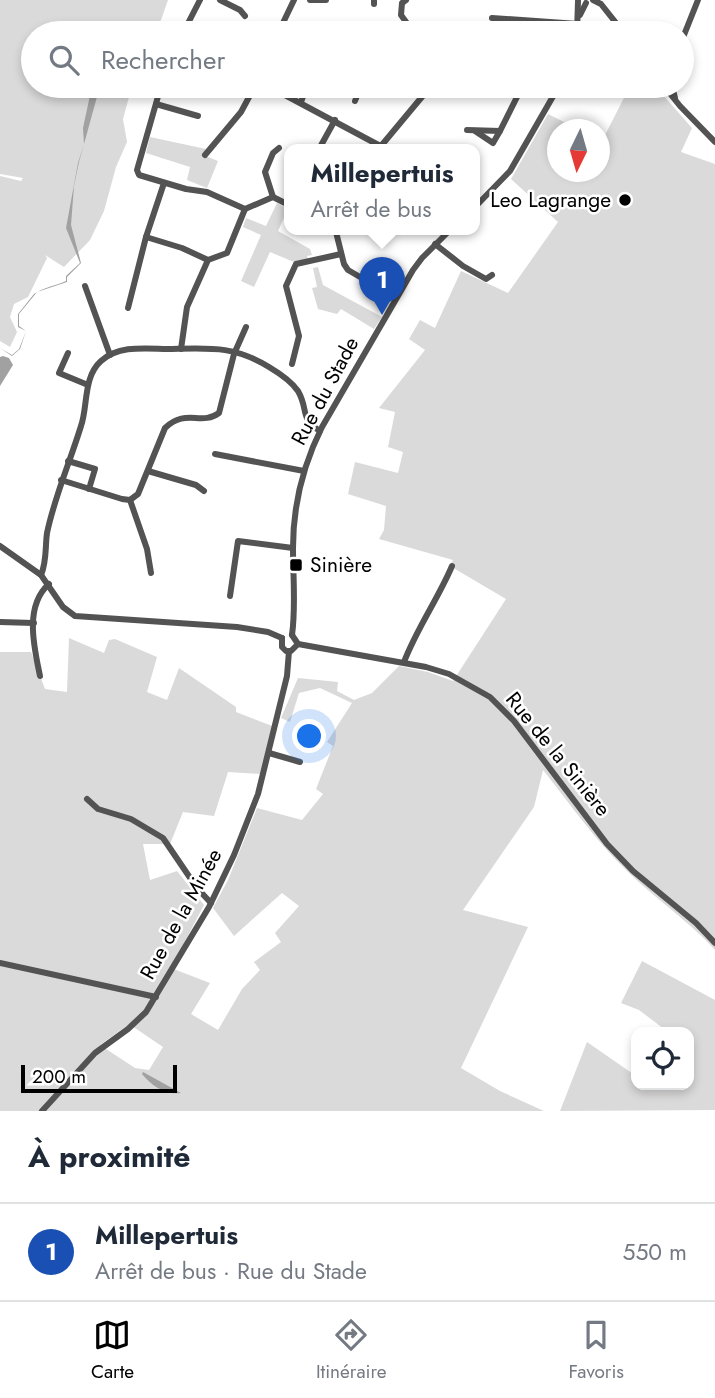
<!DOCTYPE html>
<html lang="fr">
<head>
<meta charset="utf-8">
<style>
  :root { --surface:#fff; --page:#f2f2f3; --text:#1f2937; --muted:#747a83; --line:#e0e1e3; --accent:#000 }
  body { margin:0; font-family:Jost,sans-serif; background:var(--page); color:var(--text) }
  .controls { position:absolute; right:21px; bottom:21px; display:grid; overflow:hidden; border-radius:14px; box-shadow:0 4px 10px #0003 }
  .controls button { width:63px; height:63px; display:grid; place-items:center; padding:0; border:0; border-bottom:2px solid var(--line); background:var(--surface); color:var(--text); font:35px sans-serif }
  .compass { position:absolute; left:547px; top:119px; width:63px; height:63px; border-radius:50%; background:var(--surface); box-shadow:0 4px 10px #0003; rotate:185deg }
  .scale { position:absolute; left:21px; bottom:18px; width:156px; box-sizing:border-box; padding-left:7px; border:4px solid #000; border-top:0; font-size:19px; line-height:24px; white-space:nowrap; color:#000; -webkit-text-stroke:5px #fff; paint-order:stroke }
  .you { position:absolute; left:310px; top:737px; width:24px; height:24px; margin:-18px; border:5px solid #fff; border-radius:50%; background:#1a73e8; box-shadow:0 0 0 10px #1a73e833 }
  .badge { display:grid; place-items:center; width:46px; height:46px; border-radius:50%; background:var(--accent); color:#fff; font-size:23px; font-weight:700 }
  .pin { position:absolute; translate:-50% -58px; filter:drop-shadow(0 2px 4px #0008) }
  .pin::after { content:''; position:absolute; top:37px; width:24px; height:21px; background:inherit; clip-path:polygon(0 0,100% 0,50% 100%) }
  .popup { position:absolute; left:284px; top:144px; width:196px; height:91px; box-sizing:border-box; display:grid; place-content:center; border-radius:14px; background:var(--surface); filter:drop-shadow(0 2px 5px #0005); font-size:23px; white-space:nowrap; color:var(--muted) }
  .popup b { font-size:26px; color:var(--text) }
  .popup::after { content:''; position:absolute; left:50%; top:100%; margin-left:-14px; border:14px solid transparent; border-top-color:var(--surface) }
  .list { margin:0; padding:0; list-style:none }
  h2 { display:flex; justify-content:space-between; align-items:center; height:91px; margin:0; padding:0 28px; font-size:30px }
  h2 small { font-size:23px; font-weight:400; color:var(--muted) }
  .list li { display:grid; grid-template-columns:46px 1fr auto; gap:21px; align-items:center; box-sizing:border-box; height:98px; padding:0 28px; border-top:2px solid var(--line) }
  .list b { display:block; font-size:26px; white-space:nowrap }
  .list p { margin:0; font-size:23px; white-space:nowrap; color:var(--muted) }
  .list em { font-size:23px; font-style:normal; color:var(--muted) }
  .icon { flex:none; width:38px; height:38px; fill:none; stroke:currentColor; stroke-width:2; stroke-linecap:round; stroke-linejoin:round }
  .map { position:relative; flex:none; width:715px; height:1111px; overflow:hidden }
  .search { position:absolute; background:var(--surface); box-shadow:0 4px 10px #0003; left:21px; right:21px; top:21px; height:77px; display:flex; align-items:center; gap:18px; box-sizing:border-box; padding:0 24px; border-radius:38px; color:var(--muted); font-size:26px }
  .sheet { height:189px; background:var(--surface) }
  nav { display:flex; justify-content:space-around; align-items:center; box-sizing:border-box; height:98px; border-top:2px solid var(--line); background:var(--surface); font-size:19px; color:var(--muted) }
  nav a { display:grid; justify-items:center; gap:4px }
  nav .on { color:var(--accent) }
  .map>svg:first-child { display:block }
  .green { fill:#dadada; fill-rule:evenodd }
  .water { fill:#a1a1a1 }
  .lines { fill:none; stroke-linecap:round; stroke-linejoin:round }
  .minor { stroke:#535353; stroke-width:6 }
  .poi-dot { fill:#000; stroke:#fff; stroke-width:2.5 }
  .labels { text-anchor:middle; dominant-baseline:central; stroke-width:5; stroke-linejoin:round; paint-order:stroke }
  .poi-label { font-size:21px; fill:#000; stroke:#fff; text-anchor:end }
  .street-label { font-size:21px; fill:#000; stroke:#fff }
</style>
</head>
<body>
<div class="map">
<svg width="715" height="1111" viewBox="0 0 715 1111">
  <rect width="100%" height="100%" fill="#fff"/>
  <g class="green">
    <path d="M0 0H168L161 20 152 33H33V86H132L123 119 127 142 116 167 104 211 90 240 64 267 45 255 47 258 28 297 14 304 10 317 17 332 10 347 0 341V176L21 181 23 178 0 174Z"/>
    <path d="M630 86H655L692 128 681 152 715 164V950C688 920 654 898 626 870 595 840 570 804 543 770L534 807 463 910 528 927 461 1068 500 1091 544 1111H0V652H31L45 689 67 692 69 638 104 653 109 640 115 639 157 657 147 692 167 700 179 668 236 707V712L272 726 261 774 228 772 214 816 183 812 170 844H143L150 880 177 871 204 905 171 968 210 983 191 1014 218 1030 242 989 260 970 254 962 281 942 275 933 299 906 282 893 234 936 213 908 228 880 257 808 302 820 323 794 316 789 333 746 327 742 352 703 320 688 299 693 290 722 281 718 298 678 338 682 337 691 354 700 372 693 399 666 428 672 453 681 506 599 450 566 453 560 379 539 384 530 386 506 348 494 355 462 398 473 403 452 388 447 395 412 379 408 425 350 409 339 420 320 435 328 461 271 508 293 558 222 511 179 548 114 578 129 558 130V172H600V140L602 141ZM129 1024 163 1047 149 1070 135 1068 100 1045Z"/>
    <path d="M150 137 206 149 203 155 218 161 207 188 187 180 190 167 146 153Z"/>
    <path d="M277 203 288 209 278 231 310 249 312 255 307 256 308 259 294 262 270 252 254 287 241 281 261 235 243 227 246 218 266 226Z"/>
    <path d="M318 267 323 285 382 317 374 329 341 309 337 314 318 309 312 288 317 287 313 268Z"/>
    <path d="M642 961 715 1000V1110L560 1111 587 1042 636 1076V1085H689V1032H668L639 1010 621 1003Z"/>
  </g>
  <g class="water">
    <path d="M92 86H100L79 162 74 186 71 225 81 263 67 277V282L37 292 19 314V326L26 331 20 349 12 356 0 348 12 355 19 349 26 331 18 327V314L34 294C44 287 55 286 66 281V276L80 263 66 228 78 163 84 144 83 128Z"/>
    <path d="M3 356 9 358 13 365 0 386V357Z"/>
    <path d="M143 1072 181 1093C165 1095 152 1086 142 1074Z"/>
  </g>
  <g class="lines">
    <g class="minor">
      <path d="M220 0 240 10 245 16"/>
      <path d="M310 0H326"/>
      <path d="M406 0 402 3 401 15 414 33"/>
      <path d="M593 0 601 4 624 33"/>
      <path d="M374 4V0"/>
      <path d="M580 15 586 3"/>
      <path d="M492 18 578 24"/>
      <path d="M281 27 294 0"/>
      <path d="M183 33 200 0"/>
      <path d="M577 33 578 1"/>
      <path d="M682 40 698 0"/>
      <path d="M161 86 137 170 139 175 186 189 207 192 245 209 273 197 289 205"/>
      <path d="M268 86 386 149"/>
      <path d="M432 86H438"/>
      <path d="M475 86 547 90 555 94"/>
      <path d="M664 86 680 106 715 142"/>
      <path d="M672 86 675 98"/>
      <path d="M355 101 361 86"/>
      <path d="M301 102 307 86"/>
      <path d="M156 104 198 116"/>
      <path d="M467 130 500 131 521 89"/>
      <path d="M475 131 493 143 500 131"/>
      <path d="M381 146 431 86"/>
      <path d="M319 149 335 120"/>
      <path d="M205 155 241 112 255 86"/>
      <path d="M273 197 265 172 273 153 279 148"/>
      <path d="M475 207 510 171 559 86"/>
      <path d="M332 229 336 232 344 264 348 270 396 298"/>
      <path d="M146 237 182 248 208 260"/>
      <path d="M435 244 463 266 486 279 492 275"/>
      <path d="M85 286 110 355"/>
      <path d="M128 308 146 237 164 183"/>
      <path d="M181 349 187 307 208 260 227 253 245 209"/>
      <path d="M68 353 59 373 88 385"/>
      <path d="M292 364 299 336 286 286 296 264 341 254"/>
      <path d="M215 454 304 471"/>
      <path d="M68 461 95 469 89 489"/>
      <path d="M148 471 196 485 204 491"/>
      <path d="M61 480 122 499 130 500 138 494 165 428C186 408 201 426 219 413L234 354 246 327"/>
      <path d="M130 500 147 549 151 573"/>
      <path d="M0 546 41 575 63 607 75 616 237 627 268 632 282 638"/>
      <path d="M41 575C47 561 45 547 47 533 55 495 70 462 81 426 88 406 83 377 101 361 120 344 148 349 172 349 211 348 235 346 269 367 279 373 292 382 298 391 309 410 299 418 320 431"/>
      <path d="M230 596 238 541 293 548"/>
      <path d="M0 622 34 623"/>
      <path d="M292 635C296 607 293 577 293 548 293 505 303 465 322 427L413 270 422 258 451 229"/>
      <path d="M282 638V647L286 651H291L298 644 292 635"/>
      <path d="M298 644 426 667 449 674 490 697 514 721 607 844 633 871 696 923 715 943"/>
      <path d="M404 662C417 628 438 599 452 566"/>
      <path d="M40 676C34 647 24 606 49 584"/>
      <path d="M269 753 300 762"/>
      <path d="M87 799 98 809 131 819 163 838 197 888 211 903"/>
      <path d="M0 963 156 997"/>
      <path d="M42 1111 95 1053 128 1029 146 1012 209 907 234 855 258 794 287 676 289 651"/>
    </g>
  </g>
  <g class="poi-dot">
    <circle cx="625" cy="200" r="7"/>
    <rect x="289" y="558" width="14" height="14" rx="3.5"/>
  </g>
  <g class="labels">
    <g class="poi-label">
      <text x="611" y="200">Leo Lagrange</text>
      <text x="310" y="565" text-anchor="start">Sinière</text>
    </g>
    <g class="street-label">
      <text transform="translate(325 391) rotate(-62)">Rue du Stade</text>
      <text transform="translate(558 754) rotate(51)">Rue de la Sinière</text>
      <text transform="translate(181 914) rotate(-61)">Rue de la Minée</text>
    </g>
  </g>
</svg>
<div class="controls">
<button><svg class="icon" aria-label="locate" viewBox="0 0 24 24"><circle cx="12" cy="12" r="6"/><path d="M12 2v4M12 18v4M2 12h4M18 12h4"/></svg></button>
</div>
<svg class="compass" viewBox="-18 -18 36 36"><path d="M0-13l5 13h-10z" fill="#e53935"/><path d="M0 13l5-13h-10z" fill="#747a83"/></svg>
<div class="scale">200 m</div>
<div class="you"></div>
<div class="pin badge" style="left:382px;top:315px;background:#1a4fb4">1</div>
<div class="popup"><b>Millepertuis</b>Arrêt de bus</div>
<div class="search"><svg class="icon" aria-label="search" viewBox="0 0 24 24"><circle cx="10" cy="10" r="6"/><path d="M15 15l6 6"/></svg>Rechercher</div>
</div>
<section class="sheet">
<h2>À proximité<small></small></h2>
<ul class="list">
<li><span class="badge" style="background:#1a4fb4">1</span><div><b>Millepertuis</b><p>Arrêt de bus · Rue du Stade</p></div><em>550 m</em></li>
</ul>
</section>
<nav>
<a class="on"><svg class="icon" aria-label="map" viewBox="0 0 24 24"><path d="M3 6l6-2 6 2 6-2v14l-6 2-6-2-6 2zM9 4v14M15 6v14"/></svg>Carte</a>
<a><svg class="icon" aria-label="directions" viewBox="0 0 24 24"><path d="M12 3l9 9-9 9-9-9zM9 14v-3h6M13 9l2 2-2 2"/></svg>Itinéraire</a>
<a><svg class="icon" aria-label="saved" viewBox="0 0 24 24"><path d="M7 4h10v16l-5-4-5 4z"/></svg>Favoris</a>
</nav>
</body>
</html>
